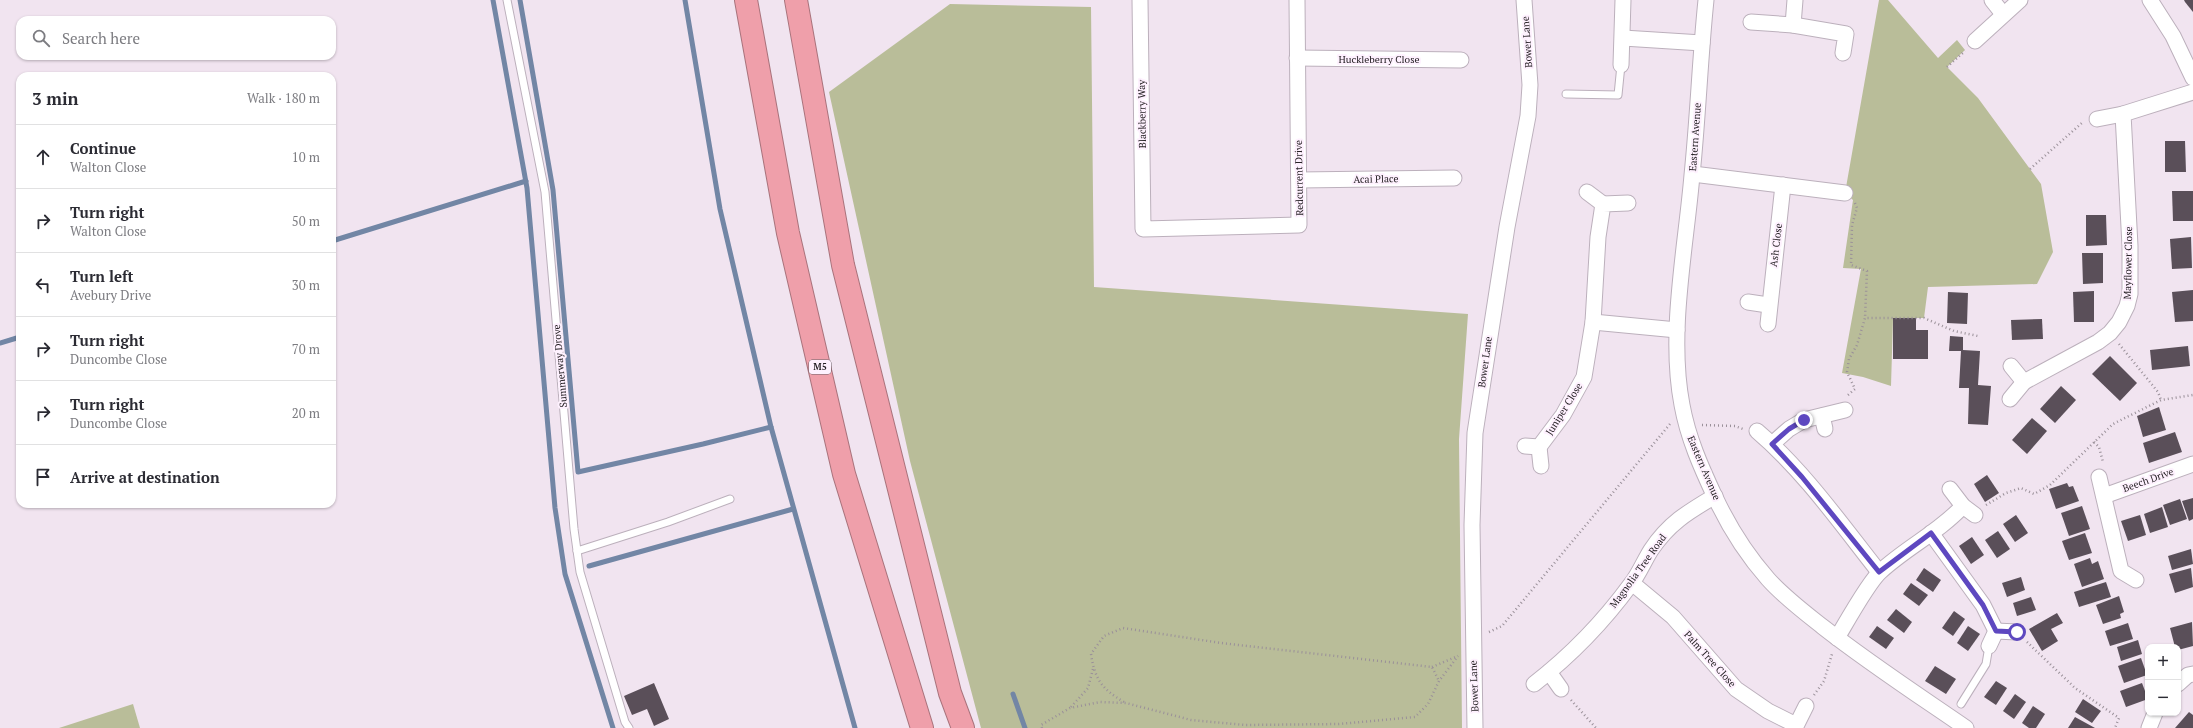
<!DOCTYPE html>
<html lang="en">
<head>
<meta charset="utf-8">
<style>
  :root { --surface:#fff; --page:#f7f7f7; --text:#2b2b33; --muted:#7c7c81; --line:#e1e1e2 }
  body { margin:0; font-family:"PT Serif",serif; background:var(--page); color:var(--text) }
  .controls { position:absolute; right:12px; bottom:12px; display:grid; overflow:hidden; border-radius:8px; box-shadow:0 1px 3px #0004 }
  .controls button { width:36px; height:36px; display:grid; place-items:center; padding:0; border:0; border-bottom:1px solid var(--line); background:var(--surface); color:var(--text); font:20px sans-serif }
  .stop { position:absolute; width:12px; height:12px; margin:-9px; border:3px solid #5e48c0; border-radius:50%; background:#fff }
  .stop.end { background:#5e48c0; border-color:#fff; box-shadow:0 1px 4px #0008 }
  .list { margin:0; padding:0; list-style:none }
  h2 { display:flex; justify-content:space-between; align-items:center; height:52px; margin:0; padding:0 16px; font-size:17px }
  h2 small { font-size:13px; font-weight:400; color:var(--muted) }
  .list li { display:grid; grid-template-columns:26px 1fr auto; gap:12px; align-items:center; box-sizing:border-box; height:64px; padding:0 16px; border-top:1px solid var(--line) }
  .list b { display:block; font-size:15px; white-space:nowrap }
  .list p { margin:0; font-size:13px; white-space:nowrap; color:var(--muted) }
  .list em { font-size:13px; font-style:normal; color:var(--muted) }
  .icon { flex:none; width:22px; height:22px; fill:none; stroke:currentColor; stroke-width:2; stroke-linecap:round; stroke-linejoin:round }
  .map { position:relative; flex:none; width:2193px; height:728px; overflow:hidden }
  .search { position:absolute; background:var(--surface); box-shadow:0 1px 3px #0004; left:16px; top:16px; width:320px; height:44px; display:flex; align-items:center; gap:10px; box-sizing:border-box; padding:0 14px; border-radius:12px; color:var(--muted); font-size:15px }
  .panel { position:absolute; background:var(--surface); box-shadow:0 1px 3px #0004; left:16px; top:72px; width:320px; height:436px; border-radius:12px }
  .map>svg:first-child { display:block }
  .green { fill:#b9bd99 }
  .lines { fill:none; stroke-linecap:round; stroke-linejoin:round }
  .stream { stroke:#7286a5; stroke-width:5 }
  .building { fill:#5a4f59 }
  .service-casing { stroke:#bcb0bc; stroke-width:9 }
  .minor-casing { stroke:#bcb0bc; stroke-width:17 }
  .motorway-casing { stroke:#a9737c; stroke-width:24 }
  .path { stroke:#9a9099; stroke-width:2.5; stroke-dasharray:1 3; stroke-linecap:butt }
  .service { stroke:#fff; stroke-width:7 }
  .minor { stroke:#fff; stroke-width:15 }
  .motorway { stroke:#ef9faa; stroke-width:22 }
  .route { stroke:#5e48c0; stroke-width:5 }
  .labels { text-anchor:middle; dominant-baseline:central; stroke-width:4; stroke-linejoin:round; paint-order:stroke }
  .shield { fill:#fef1fe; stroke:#686067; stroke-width:1 }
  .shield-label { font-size:9px; font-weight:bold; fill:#272226 }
  .street-label { font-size:10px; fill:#272226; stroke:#fef1fe }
</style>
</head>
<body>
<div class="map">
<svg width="2193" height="728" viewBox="0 0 2193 728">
  <rect width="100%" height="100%" fill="#f1e4f0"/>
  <g class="green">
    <path d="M1879 0H1888L1938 58 1957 40 1965 50 1947 67 1978 98 2041 184 2053 252 2037 284 1928 287 1924 318H1893L1891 386 1863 377 1842 373 1861 269 1843 268 1853 200 1845 193Z"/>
    <path d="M950 4 1091 7 1094 287 1468 314 1459 439 1462 728H981L910 461 829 92Z"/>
    <path d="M133 704 140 728H59Z"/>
  </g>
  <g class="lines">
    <g class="stream">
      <path d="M493 0 527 188 555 508 565 574 613 728"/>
      <path d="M520 0 553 190 578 472 703 444 771 427"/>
      <path d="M685 0 720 209 771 427 855 728"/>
      <path d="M332 241 526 181"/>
      <path d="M0 343 20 337"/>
      <path d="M589 566 793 509"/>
      <path d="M1013 694 1025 728"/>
    </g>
  </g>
  <g class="building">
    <path d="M2184 0H2193V12L2185 2Z"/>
    <path d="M2165 141H2185L2186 172H2165Z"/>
    <path d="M2172 191H2193V221H2173Z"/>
    <path d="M2086 215H2106L2107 245 2086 246Z"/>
    <path d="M2191 237 2192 268 2172 269 2170 239Z"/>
    <path d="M2082 253H2103V283L2083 284Z"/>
    <path d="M2193 290V321L2175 322 2172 292Z"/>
    <path d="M2094 291V322H2074L2073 292Z"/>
    <path d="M1948 292 1968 293 1967 324 1947 323Z"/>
    <path d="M1893 318H1916V330H1928V359H1893Z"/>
    <path d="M2042 319 2043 339 2012 340 2011 320Z"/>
    <path d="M1950 336 1963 337V350L1980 351 1978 385 1991 386 1988 425 1968 424 1969 388H1959L1961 351H1949Z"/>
    <path d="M2188 346 2190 366 2152 370 2150 350Z"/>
    <path d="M2110 356 2137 383 2120 401 2092 374Z"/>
    <path d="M2061 386 2076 400 2055 423 2040 409Z"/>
    <path d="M2159 407 2166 430 2143 437 2137 416Z"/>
    <path d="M2032 418 2047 431 2027 454 2012 440Z"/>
    <path d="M2175 432 2182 452 2149 463 2143 443Z"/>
    <path d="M1987 475 1999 493 1985 502 1974 484Z"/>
    <path d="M2067 483 2069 487 2073 486 2079 501 2056 509 2049 489Z"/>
    <path d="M2193 498V519L2189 521 2182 501Z"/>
    <path d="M2180 499 2187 519 2170 525 2163 505Z"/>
    <path d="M2082 506 2090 529 2069 536 2061 513Z"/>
    <path d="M2162 507 2168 527 2150 533 2144 514Z"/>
    <path d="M2016 515 2028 533 2015 542 2003 524Z"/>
    <path d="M2140 515 2146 535 2128 541 2121 521Z"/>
    <path d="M1998 531 2010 549 1997 558 1985 540Z"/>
    <path d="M2085 533 2092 553 2069 560 2062 541Z"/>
    <path d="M1972 537 1984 555 1971 564 1959 546Z"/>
    <path d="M2191 549 2193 564 2172 570 2168 556Z"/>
    <path d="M2090 558 2092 564 2098 561 2104 579 2082 587 2074 564Z"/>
    <path d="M1924 568 1941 580 1933 592 1916 580Z"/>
    <path d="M2191 568 2193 587 2175 593 2169 574Z"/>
    <path d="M2021 577 2025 590 2007 597 2002 583Z"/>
    <path d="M2106 582 2111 597 2079 607 2074 592Z"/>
    <path d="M1911 583 1928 595 1919 606 1903 594Z"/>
    <path d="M2119 596 2124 612 2120 614 2121 618 2103 624 2096 605Z"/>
    <path d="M2031 597 2036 610 2017 616 2013 603Z"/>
    <path d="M1896 609 1912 622 1904 633 1887 620Z"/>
    <path d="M1954 611 1965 619 1953 636 1942 628Z"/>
    <path d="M2057 613 2063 623 2051 629 2058 641 2042 651 2029 629Z"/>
    <path d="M2192 622 2193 646 2178 650V647H2175L2170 628Z"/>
    <path d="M2128 623 2133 639 2110 646 2105 631Z"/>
    <path d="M1877 626 1894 638 1886 649 1869 637Z"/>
    <path d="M1968 626 1980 634 1968 651 1957 643Z"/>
    <path d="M2138 640 2142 654 2121 661 2117 647Z"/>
    <path d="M2141 658 2147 675 2124 683 2118 666Z"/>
    <path d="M1935 666 1956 679 1946 694 1925 681Z"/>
    <path d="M1996 681 2007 688 1996 705 1984 697Z"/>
    <path d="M654 683 669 719 654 726 647 709 632 715 624 696Z"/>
    <path d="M2142 683 2148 699 2126 707 2120 691Z"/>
    <path d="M2015 694 2026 702 2014 719 2003 711Z"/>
    <path d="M2083 699 2101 711 2092 723 2075 712Z"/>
    <path d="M2033 706 2045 714 2036 728H2029L2022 723Z"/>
    <path d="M2189 712 2193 715V728H2175Z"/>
    <path d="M2075 717 2095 728H2068Z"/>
  </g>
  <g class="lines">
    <defs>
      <g id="service">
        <path d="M507 0 545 192 574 529 580 572 625 722 629 728"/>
        <path d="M1566 94 1618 95 1621 65"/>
        <path d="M577 551 668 522 730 499"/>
        <path d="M1961 704 1986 664 1989 646"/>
      </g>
      <g id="minor">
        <path d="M1140 0 1143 229 1299 225 1297 0"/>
        <path d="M1706 0C1700 58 1698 117 1692 175 1686 247 1668 333 1682 405 1688 438 1701 467 1715 497 1729 527 1746 554 1768 579 1784 597 1804 612 1823 627 1869 663 1918 695 1966 728"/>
        <path d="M1992 0 2003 14"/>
        <path d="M2150 0 2173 36 2193 78"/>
        <path d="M1751 22 1793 25 1846 34 1843 53"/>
        <path d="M1793 25 1795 0"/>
        <path d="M1623 38 1702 43"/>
        <path d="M1975 41 2020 0"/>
        <path d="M1297 58 1461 60"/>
        <path d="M1621 65 1623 0"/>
        <path d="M2097 119 2123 114"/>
        <path d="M1693 174 1845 193"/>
        <path d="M1299 180 1454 178"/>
        <path d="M1587 192 1603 204"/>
        <path d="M1748 302 1768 305"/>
        <path d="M1593 322 1677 330"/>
        <path d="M1768 324 1783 185"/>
        <path d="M2011 366 2024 382 2098 342 2110 333 2119 322 2127 306 2130 294V246L2123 114 2193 92"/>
        <path d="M2010 399 2024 382"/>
        <path d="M1822 416 1825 429"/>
        <path d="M1757 431C1804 471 1841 524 1879 572"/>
        <path d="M1772 444 1789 429 1804 420 1845 410"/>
        <path d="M1525 446 1539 447 1563 415 1584 377 1593 322 1598 237 1603 204 1628 203"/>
        <path d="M1539 447 1541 466"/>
        <path d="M2099 477 2121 571 2136 580"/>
        <path d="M1950 489 1963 506 1975 515"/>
        <path d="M2104 496 2193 464"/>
        <path d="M1931 533 1983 605 1996 631"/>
        <path d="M1632 583 1673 617 1736 689 1768 711 1796 725"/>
        <path d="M1996 631 2017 632"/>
        <path d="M1837 638C1846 623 1869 581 1881 571 1907 547 1939 532 1963 506"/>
        <path d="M1989 646 1996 631"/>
        <path d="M1549 672 1561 689"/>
        <path d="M1534 684C1570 656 1604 621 1631 584 1639 574 1644 561 1651 550 1669 523 1688 512 1715 496"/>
        <path d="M2178 684 2188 675 2193 674"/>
        <path d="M1475 728 1472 525 1475 433 1507 227 1528 116 1530 85 1524 0"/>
        <path d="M1795 728 1806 706"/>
        <path d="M2149 728 2155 713"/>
      </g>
      <g id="motorway">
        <path d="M746 0 788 233 844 474 922 728"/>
        <path d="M796 0 843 265 950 693 963 728"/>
      </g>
    </defs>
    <use href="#service" class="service-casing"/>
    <use href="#minor" class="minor-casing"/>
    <use href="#motorway" class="motorway-casing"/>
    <g class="path">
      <path d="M1947 67 1965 51"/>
      <path d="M2030 169 2083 122"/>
      <path d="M1855 203 1857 208 1852 225 1851 265 1867 271 1865 318"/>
      <path d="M2119 344 2158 392 2161 400"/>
      <path d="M1848 395 1855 389 1847 372 1849 359 1857 345 1865 318H1924L1954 331 1978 336"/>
      <path d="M1702 425 1735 426 1743 429"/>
      <path d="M2094 442 2099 447 2103 462"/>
      <path d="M1986 505 2006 493 2021 488 2034 494 2050 485 2113 424 2161 400 2193 395"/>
      <path d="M1489 632 1502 626 1670 424"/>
      <path d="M2027 642 2075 688 2119 718 2115 728"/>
      <path d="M1432 667 1458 656"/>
      <path d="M1814 695 1824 681 1832 654"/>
      <path d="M1571 700 1596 728"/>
      <path d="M1124 702C1102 689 1095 680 1091 654L1104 636 1123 628 1221 643 1432 667 1439 681"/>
      <path d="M1071 707 1088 688 1093 669"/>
      <path d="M1042 728 1041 725 1070 708 1100 702 1126 703 1191 720 1245 725 1339 724 1415 717 1428 704 1439 681 1458 656"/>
    </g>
    <use href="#service" class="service"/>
    <use href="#minor" class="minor"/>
    <use href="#motorway" class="motorway"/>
  </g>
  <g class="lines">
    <path class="route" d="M1804 420 1789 429 1772 444 1802 477 1879 572 1931 533 1983 605 1996 631 2017 632"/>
  </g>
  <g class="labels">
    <rect class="shield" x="809" y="360" width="22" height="14" rx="3"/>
    <g class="shield-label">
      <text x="820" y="367">M5</text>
    </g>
    <g class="street-label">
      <text transform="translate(1527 42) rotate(-94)">Bower Lane</text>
      <text x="1379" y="59">Huckleberry Close</text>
      <text transform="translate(1142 114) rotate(-91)">Blackberry Way</text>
      <text transform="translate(1695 137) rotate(-86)">Eastern Avenue</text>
      <text transform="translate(1299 178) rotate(-91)">Redcurrent Drive</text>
      <text transform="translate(1376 179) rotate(-1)">Acai Place</text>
      <text transform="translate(1776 245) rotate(-83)">Ash Close</text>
      <text transform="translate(2128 263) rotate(-89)">Mayflower Close</text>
      <text transform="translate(1485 362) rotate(-82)">Bower Lane</text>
      <text transform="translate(560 366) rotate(-95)">Summerway Drove</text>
      <text transform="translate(1564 409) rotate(-58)">Juniper Close</text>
      <text transform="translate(1704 468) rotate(67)">Eastern Avenue</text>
      <text transform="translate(2148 480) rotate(-20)">Beech Drive</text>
      <text transform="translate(1638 571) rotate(-54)">Magnolia Tree Road</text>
      <text transform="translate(1710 659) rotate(48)">Palm Tree Close</text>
      <text transform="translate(1474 686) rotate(-92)">Bower Lane</text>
    </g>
  </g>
</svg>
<div class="controls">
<button>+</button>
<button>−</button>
</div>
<div class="stop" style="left:2017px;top:632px"></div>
<div class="stop end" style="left:1804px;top:420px"></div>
<div class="search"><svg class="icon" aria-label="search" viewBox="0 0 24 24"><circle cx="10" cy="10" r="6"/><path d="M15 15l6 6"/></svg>Search here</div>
<section class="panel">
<h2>3 min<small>Walk · 180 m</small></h2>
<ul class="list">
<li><svg class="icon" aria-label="ahead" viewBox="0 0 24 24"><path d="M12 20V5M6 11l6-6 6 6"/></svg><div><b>Continue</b><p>Walton Close</p></div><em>10 m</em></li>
<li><svg class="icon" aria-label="right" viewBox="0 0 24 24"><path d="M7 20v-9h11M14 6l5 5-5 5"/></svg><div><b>Turn right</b><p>Walton Close</p></div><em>50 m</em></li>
<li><svg class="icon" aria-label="left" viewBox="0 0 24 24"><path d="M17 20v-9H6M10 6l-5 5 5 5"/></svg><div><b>Turn left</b><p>Avebury Drive</p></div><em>30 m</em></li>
<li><svg class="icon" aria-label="right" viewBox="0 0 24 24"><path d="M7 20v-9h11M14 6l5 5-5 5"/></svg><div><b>Turn right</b><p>Duncombe Close</p></div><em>70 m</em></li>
<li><svg class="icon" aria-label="right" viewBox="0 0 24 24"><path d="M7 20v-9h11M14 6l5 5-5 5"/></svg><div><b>Turn right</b><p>Duncombe Close</p></div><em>20 m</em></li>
<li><svg class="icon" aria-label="arrive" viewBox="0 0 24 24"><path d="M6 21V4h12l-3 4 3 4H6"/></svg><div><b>Arrive at destination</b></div></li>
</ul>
</section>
</div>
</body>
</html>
